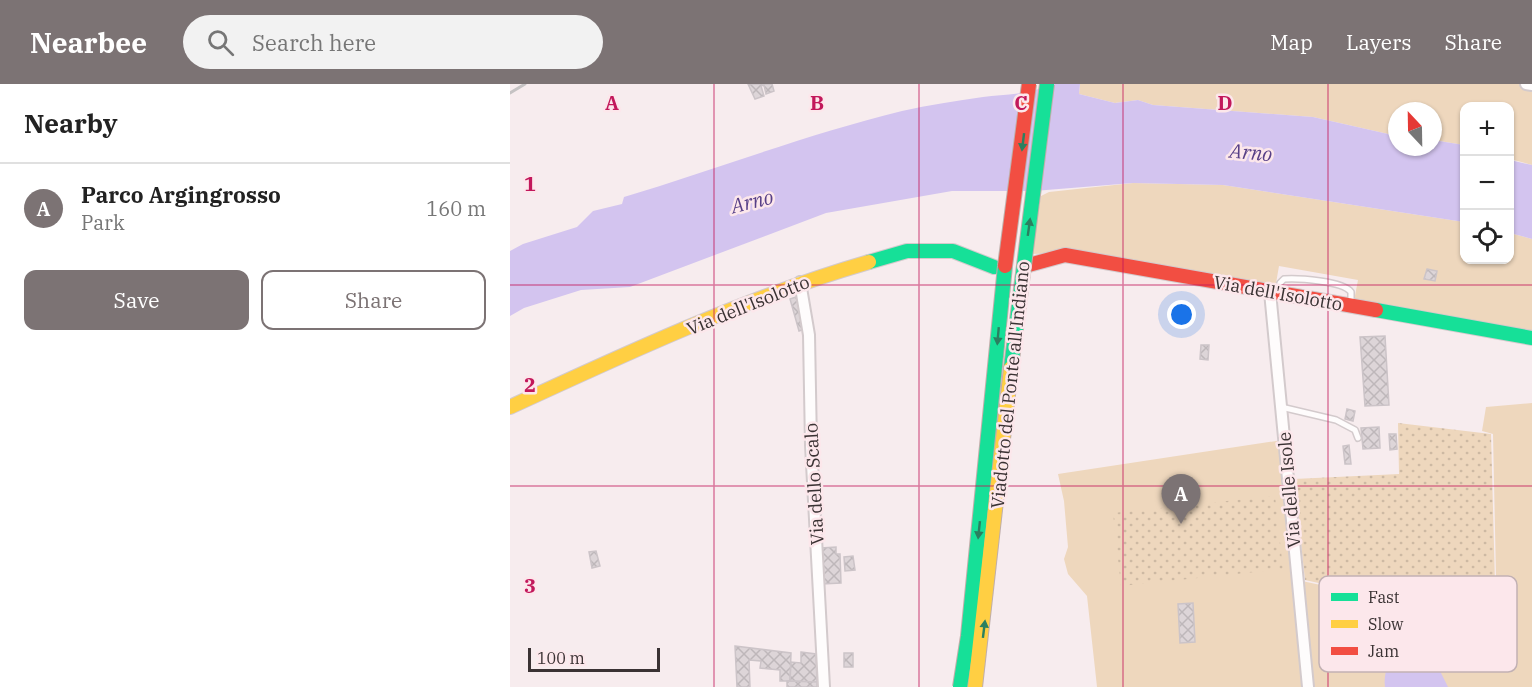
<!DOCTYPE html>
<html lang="en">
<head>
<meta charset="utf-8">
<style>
  :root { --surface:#fff; --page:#f2f2f2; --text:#222; --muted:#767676; --line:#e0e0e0; --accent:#7c7374 }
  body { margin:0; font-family:"IBM Plex Serif",serif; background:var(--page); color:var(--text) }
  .controls { position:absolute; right:18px; top:18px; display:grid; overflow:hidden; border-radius:12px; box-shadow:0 2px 4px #0004 }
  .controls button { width:54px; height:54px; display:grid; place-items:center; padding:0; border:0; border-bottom:2px solid var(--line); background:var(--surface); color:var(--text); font:30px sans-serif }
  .compass { position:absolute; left:878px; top:18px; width:54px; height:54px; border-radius:50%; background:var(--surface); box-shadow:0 2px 4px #0004; rotate:338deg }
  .scale { position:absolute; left:18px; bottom:15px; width:132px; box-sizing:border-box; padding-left:6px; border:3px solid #3a3233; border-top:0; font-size:16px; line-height:21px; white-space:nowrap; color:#3a3233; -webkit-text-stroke:4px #fce7eb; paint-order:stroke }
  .you { position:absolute; left:672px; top:231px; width:21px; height:21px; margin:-15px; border:4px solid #fff; border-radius:50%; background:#1a73e8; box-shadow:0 0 0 9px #1a73e833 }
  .badge { display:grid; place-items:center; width:39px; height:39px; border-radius:50%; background:var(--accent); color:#fff; font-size:20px; font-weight:700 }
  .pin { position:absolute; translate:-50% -50px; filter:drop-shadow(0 2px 3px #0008) }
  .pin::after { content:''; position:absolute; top:32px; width:21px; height:18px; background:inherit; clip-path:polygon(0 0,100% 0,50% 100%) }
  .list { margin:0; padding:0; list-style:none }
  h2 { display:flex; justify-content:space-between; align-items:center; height:78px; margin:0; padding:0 24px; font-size:26px }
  h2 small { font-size:20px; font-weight:400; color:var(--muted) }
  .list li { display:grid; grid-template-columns:39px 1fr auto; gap:18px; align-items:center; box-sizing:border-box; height:90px; padding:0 24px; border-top:2px solid var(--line) }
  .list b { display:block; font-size:22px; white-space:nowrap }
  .list p { margin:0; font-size:20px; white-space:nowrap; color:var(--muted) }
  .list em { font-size:20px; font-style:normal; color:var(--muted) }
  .actions { display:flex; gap:12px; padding:18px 24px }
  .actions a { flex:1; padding:14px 0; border:2px solid var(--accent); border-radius:12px; text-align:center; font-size:21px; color:var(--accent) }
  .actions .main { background:var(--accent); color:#fff }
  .icon { flex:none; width:33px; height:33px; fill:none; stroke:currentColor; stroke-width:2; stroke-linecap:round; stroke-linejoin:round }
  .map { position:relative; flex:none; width:1022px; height:603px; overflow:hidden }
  header { display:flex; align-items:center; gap:36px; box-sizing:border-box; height:84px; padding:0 30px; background:var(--accent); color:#fff }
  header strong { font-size:28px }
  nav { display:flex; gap:33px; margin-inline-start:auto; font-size:21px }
  .search { width:420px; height:54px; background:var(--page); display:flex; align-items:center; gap:15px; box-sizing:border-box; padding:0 21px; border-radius:33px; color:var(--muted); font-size:22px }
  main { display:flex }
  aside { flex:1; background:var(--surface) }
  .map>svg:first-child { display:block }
  .green { fill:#eed7bd }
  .garden { fill:url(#garden-dots) }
  .water { fill:#d3c4ef }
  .building { fill:url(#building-cross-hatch); stroke:#ccc4c8; stroke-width:1.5 }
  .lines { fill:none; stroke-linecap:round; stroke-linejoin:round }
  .lane-casing { stroke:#d3cacc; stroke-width:8 }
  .street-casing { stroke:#d3cacc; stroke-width:14 }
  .fast-casing { stroke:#d3cacc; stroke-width:16 }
  .slow-casing { stroke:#d3cacc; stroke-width:16 }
  .jam-casing { stroke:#d3cacc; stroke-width:16 }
  .lane { stroke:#fefcfc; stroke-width:5 }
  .street { stroke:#fefcfc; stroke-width:10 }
  .fast { stroke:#16e098; stroke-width:14 }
  .slow { stroke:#ffcf43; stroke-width:14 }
  .jam { stroke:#f24e42; stroke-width:14 }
  .rail { stroke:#c5c2c3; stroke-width:3 }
  .fast-bridge-casing { stroke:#c0aeaa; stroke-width:16; stroke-linecap:butt }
  .slow-bridge-casing { stroke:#c0aeaa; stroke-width:16; stroke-linecap:butt }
  .jam-bridge-casing { stroke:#c0aeaa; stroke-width:16; stroke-linecap:butt }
  .fast-bridge { stroke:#16e098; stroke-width:14 }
  .slow-bridge { stroke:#ffcf43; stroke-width:14 }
  .jam-bridge { stroke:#f24e42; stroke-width:14 }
  .oneway { fill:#2a8060 }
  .grid { fill:none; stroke:#c2185b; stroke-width:1.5; stroke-opacity:0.55 }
  .labels { text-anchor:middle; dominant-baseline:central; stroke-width:5; stroke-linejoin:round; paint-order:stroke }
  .street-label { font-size:18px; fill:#3a3233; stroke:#fce7eb }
  .water-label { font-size:20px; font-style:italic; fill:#573f87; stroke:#fce7eb }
  .key { fill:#fce7eb; stroke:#c2b1b4; stroke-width:1.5 }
  .key-label { font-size:16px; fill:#3a3233 }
  .grid-label { font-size:20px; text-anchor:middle; font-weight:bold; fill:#c2185b; stroke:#fce7eb; stroke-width:5; stroke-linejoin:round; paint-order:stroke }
</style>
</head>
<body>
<header>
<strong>Nearbee</strong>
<div class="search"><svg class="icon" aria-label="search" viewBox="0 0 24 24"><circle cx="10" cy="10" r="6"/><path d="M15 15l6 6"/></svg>Search here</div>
<nav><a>Map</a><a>Layers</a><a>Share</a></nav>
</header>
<main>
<aside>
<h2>Nearby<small></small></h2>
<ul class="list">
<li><span class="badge">A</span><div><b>Parco Argingrosso</b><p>Park</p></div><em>160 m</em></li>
</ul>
<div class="actions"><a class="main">Save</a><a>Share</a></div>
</aside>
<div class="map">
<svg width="1022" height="603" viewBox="0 0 1022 603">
  <defs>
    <pattern id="garden-dots" width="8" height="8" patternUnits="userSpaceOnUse" patternTransform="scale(1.5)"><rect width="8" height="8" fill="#eed7bd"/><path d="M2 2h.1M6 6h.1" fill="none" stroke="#cdb9a3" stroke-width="1.8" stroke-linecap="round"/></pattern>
    <pattern id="building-cross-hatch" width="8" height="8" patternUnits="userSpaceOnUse" patternTransform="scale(1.5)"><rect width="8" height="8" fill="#ddd5d8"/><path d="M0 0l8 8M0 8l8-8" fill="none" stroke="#beb7ba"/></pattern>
  </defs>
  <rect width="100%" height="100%" fill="#f7ecee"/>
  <g class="green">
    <path d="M570 0H1022V81L1000 75V22H954V61L923 56V27H887V52L803 33 643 21 628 16 605 19 569 10Z"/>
    <path d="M623 99 713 101 954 138V176H1000V149L1022 155V248L844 217 848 196 769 182 765 205 555 169 521 170 531 112 539 108Z"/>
    <path d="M1022 319V603H587L577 512 558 490 554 475 558 463 554 417 548 390 779 355 792 497 987 539 983 350 972 347 976 323Z"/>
  </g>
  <g class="garden">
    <path d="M888 339 981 350 986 538 795 496 784 395 889 390Z"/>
    <path d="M765 412 773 485 611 502 603 429Z"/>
  </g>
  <g class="water">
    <path d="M540 0H570L569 10 605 19 628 16 643 21 803 33 887 52V63H923V56L954 61V138L713 101 623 99 524 107H442L316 129 120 203 71 206 14 224 0 232V167L13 160 67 143 83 127 112 120 114 113C207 85 298 50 392 27 419 21 446 17 473 13 495 10 520 11 540 0Z"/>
    <path d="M1000 76 1022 81V155L1000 149Z"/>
    <path d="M917 547C936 552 936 567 928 583L938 603H875C872 577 893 553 917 547Z"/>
  </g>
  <g class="building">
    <path d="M238 0H262L264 7 256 10 254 1 251 2 254 12 245 15Z"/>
    <path d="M917 185 927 187 925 197 914 195Z"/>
    <path d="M286 213 295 245 289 247 280 215Z"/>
    <path d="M875 252 879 321 855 322 850 253Z"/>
    <path d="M691 261H699L698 276 690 275Z"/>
    <path d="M837 325 845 327 843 337 835 335Z"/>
    <path d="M869 343 870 364 853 365 851 344Z"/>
    <path d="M879 350H886L887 365 880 366Z"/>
    <path d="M839 361 841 380H835L833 362Z"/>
    <path d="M326 463V470H330L331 499 312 500 311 464Z"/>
    <path d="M86 467 90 482 82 484 79 468Z"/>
    <path d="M343 472 345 486 335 487 334 473Z"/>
    <path d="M683 519 685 558 670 559 668 520Z"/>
    <path d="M225 562 281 569 280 597H270V586L250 584 251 577 239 576 240 603H227Z"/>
    <path d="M291 568 306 570 307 598 280 597 281 578 291 579Z"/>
    <rect x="334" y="569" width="9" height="14"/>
    <path d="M277 597 307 598V603H277Z"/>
  </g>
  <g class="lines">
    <defs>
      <g id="lane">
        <path d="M769 208 770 199 774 195C788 194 833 197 841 208V219"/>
        <path d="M771 323 826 336 845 346 848 354"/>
      </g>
      <g id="street">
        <path d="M1016 0 1022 1"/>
        <path d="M290 198 299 251 301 361 314 603"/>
        <path d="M760 208 798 603"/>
      </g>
      <g id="fast">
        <path d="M359 178 397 167H443L484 183"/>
        <path d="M866 226 1022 254"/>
      </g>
      <path id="slow" d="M0 323C117 269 235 214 359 178"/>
      <path id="jam" d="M515 182 555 171 866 226"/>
    </defs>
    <use href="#lane" class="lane-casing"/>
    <use href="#street" class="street-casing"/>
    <use href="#fast" class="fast-casing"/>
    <use href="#slow" class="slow-casing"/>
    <use href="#jam" class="jam-casing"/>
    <use href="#lane" class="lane"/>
    <use href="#street" class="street"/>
    <use href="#fast" class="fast"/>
    <use href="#slow" class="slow"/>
    <use href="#jam" class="jam"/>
    <path class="rail" d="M0 9 15 0"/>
    <defs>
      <g id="fast-bridge">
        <path d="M501 284 537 0"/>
        <path d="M450 603 458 552 495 182"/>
      </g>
      <path id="slow-bridge" d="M465 603 501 284"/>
      <path id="jam-bridge" d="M495 182 519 0"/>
    </defs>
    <use href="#fast-bridge" class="fast-bridge-casing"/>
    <use href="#slow-bridge" class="slow-bridge-casing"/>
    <use href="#jam-bridge" class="jam-bridge-casing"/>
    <use href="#fast-bridge" class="fast-bridge"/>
    <use href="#slow-bridge" class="slow-bridge"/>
    <use href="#jam-bridge" class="jam-bridge"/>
  </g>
  <defs><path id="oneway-solid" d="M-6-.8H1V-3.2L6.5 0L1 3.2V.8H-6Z" transform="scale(1.5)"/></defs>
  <g class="oneway">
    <use href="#oneway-solid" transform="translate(513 58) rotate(97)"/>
    <use href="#oneway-solid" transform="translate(519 143) rotate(-82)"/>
    <use href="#oneway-solid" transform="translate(488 252) rotate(95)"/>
    <use href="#oneway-solid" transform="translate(469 446) rotate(96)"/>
    <use href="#oneway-solid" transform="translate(474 545) rotate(-83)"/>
  </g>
  <path class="grid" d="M204 0V603M409 0V603M613 0V603M818 0V603M0 201H1022M0 402H1022"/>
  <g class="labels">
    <g class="street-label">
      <text transform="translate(768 209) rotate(10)">Via dell'Isolotto</text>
      <text transform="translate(238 221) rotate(-22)">Via dell'Isolotto</text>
      <text transform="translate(500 301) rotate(-84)">Viadotto del Ponte all'Indiano</text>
      <text transform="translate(304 400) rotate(-93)">Via dello Scalo</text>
      <text transform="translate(779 406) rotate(-95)">Via delle Isole</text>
    </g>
    <g class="water-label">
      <text transform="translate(741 68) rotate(5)">Arno</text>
      <text transform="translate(242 117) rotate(-14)">Arno</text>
    </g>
  </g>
  <rect x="809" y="492" width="198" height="96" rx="9" class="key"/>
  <rect x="821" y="509" width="27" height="8" fill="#16e098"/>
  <rect x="821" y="536" width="27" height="8" fill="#ffcf43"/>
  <rect x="821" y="563" width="27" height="8" fill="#f24e42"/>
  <g class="key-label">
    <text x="858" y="519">Fast</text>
    <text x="858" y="546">Slow</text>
    <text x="858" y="573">Jam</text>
  </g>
  <g class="grid-label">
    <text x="102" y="26">A</text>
    <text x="307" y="26">B</text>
    <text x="511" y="26">C</text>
    <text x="715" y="26">D</text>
    <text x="20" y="107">1</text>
    <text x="20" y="308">2</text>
    <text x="20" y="509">3</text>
  </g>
</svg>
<div class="controls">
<button>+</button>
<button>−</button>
<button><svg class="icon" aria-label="locate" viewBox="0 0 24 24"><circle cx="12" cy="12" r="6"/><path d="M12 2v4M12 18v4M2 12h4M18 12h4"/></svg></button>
</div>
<svg class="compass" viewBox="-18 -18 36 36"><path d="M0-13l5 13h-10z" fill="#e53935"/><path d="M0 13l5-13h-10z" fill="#767676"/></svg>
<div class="scale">100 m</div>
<div class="you"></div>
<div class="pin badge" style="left:671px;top:440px">A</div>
</div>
</main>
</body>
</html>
